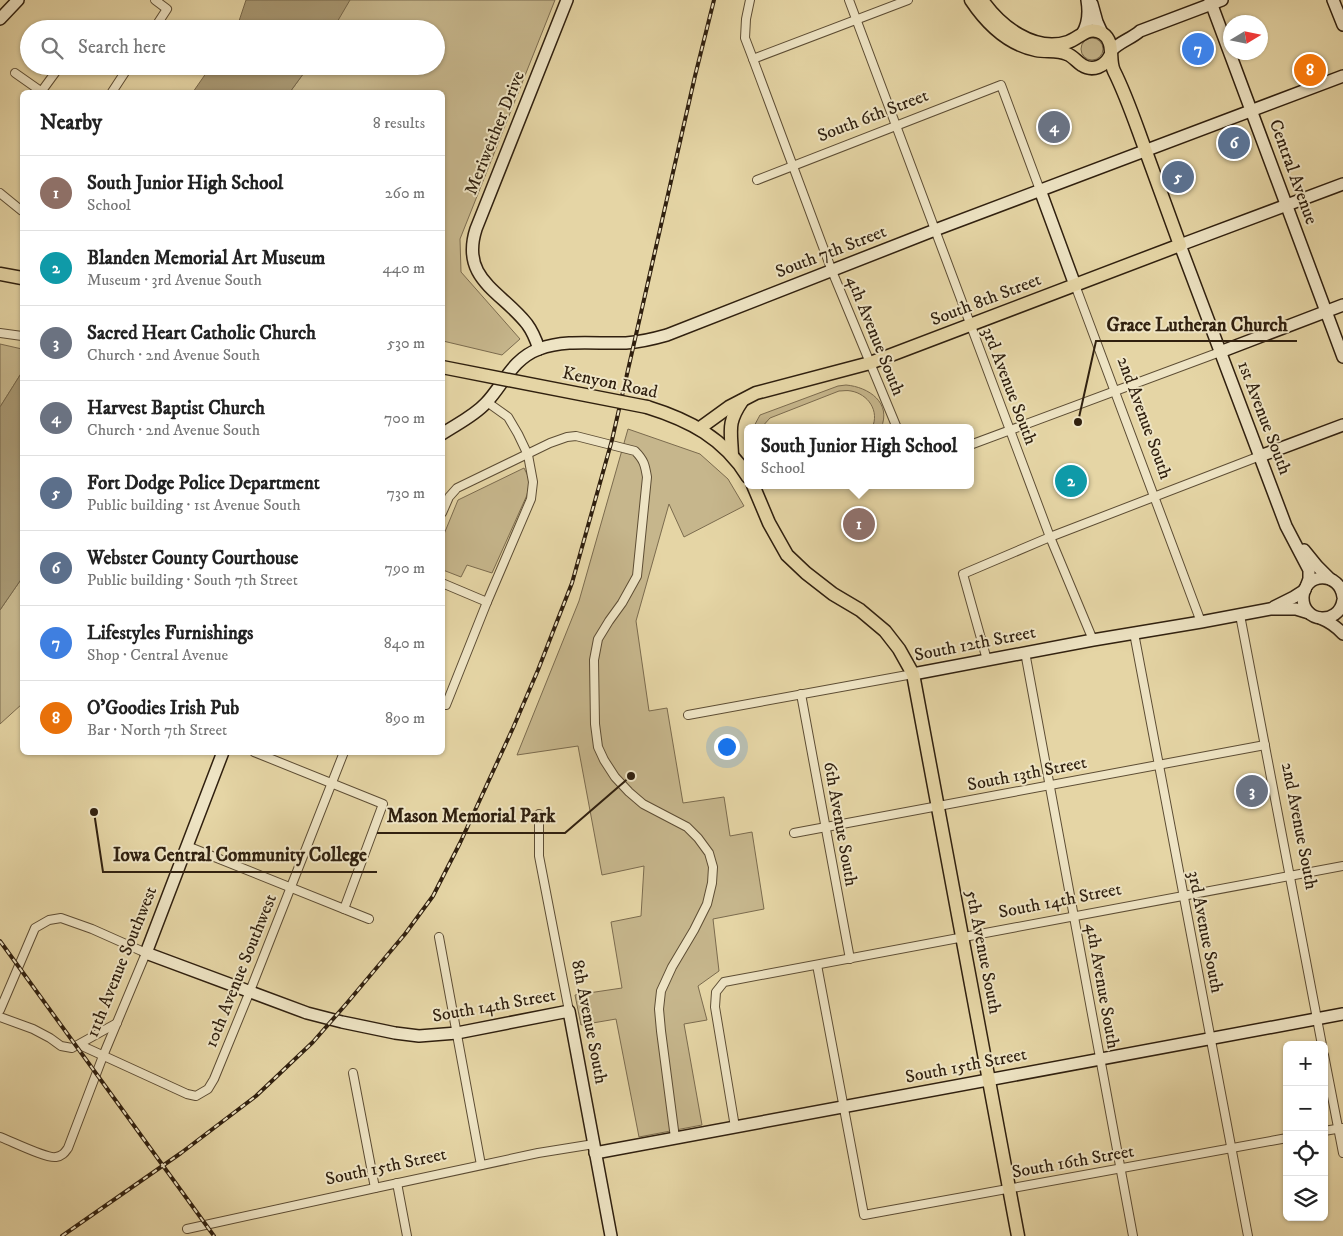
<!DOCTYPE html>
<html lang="en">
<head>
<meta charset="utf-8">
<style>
  :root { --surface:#fff; --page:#f6f6f6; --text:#222; --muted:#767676; --line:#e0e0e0; --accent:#0f766e }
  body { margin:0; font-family:"IM FELL DW Pica",serif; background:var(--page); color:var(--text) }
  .controls { position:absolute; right:15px; bottom:15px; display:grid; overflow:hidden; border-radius:8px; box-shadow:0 1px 4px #0004 }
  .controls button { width:45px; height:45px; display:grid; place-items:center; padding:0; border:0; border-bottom:1px solid var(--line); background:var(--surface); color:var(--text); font:25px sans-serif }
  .compass { position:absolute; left:1223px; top:15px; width:45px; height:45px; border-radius:50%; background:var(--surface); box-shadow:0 1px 4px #0004; rotate:80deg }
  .you { position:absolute; left:726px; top:746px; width:18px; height:18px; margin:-12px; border:4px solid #fff; border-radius:50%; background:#1a73e8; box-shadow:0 0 0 8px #1a73e833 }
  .badge { display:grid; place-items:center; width:32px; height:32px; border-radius:50%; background:var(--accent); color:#fff; font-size:16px; font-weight:700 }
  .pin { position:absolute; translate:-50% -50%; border:2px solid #fff; box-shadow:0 1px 5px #0006 }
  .popup { position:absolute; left:744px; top:424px; width:230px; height:65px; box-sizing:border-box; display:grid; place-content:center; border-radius:8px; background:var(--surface); filter:drop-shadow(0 1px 4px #0005); font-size:16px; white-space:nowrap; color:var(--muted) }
  .popup b { font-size:19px; color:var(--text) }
  .popup::after { content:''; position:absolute; left:50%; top:100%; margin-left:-10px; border:10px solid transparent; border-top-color:var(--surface) }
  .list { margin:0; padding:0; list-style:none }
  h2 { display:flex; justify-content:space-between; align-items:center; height:65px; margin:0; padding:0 20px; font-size:21px }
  h2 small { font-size:16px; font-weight:400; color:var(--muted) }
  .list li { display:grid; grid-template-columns:32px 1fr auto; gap:15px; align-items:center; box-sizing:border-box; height:75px; padding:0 20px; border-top:1px solid var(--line) }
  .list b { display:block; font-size:19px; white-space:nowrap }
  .list p { margin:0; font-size:16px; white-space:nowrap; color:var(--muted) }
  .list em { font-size:16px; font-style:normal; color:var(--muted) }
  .icon { flex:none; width:28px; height:28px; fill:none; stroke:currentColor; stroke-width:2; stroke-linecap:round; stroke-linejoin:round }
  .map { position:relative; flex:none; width:1343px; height:1236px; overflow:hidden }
  .search { position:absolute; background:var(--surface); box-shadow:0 1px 4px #0004; left:20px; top:20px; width:425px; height:55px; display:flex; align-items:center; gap:12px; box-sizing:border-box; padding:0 18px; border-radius:28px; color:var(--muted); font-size:19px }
  .panel { position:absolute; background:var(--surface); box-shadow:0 1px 4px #0004; left:20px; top:90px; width:425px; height:665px; border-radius:8px }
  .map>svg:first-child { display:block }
  .green { fill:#c6b68c; stroke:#7b6b4e }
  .water { fill:#a79772; stroke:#77674a }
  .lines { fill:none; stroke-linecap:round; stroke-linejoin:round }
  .street-casing { stroke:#5d4d34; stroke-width:10 }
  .secondary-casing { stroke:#30200f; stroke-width:14 }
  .primary-casing { stroke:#30200f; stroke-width:15 }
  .street { stroke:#eee4c4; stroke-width:8 }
  .secondary { stroke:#eee4c4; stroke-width:11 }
  .primary { stroke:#e5d5a5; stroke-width:12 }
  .rail-casing { stroke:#30200f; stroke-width:4 }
  .rail { stroke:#eee4c4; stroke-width:2; stroke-dasharray:5.5; stroke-linecap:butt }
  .primary-bridge-casing { stroke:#30200f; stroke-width:15; stroke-linecap:butt }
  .primary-bridge { stroke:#e5d5a5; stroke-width:12 }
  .labels { text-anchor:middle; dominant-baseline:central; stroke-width:4; stroke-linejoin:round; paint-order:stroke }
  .street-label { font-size:18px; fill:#30200f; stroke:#eee4c4 }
  .leader { fill:none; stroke:#30200f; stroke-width:2 }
  .callout-dot { fill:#30200f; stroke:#eee4c4; stroke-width:2 }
  .callout-label { font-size:19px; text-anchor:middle; font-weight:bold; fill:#30200f; stroke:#eee4c4; stroke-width:4; stroke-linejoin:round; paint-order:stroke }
</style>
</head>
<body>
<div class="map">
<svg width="1343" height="1236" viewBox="0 0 1343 1236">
  <rect width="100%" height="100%" fill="#e5d5a5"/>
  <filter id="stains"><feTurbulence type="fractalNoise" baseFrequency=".004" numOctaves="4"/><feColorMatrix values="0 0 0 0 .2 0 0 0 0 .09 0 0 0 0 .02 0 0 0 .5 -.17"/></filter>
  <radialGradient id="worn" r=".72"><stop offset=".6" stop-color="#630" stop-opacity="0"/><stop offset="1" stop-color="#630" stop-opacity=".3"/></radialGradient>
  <g class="green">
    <path d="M343 0H555L460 239 461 272 520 339 502 355 443 341 442 92H290L309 66H436V29H330Z"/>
    <circle cx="1092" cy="49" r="11"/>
    <path d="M0 344 22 349V372L0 407Z"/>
    <path d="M846 385C869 387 892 403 881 428H872C880 411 868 394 851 391 847 390 843 391 839 391L770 418 761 428H753L760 415 838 386Z"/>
    <path d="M628 429 700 454 728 479 744 506 684 537 669 504 636 621 649 711 667 708 683 803 724 797 730 836 752 832 764 909 713 919 719 971 698 986 707 1020 684 1024 702 1125 639 1137 616 1019 581 1025 575 995 622 988 611 922 641 916 644 866 602 875 578 746 517 755 579 601Z"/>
    <path d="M524 468 530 480 527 495 492 573 467 565 461 577 443 570 442 539 458 500Z"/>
    <path d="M22 578V704L0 724V610Z"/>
  </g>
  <g class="water">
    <path d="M246 0H350L333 29H235L239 21Z"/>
    <path d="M211 66H309L290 92H193Z"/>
    <path d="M22 372V578L0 610V407Z"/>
  </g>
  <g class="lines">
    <defs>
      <g id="street">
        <path d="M750 0 746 19 745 38 753 59 832 271 897 428"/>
        <path d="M849 0 1050 537 1093 640"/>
        <path d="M154 29 167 9 155 0"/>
        <path d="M753 59 908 0"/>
        <path d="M15 73 42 92"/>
        <path d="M41 92 60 66"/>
        <path d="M112 92 129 66"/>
        <path d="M757 180 1001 85 1040 190"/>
        <path d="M0 193 22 211"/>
        <path d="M1075 285 1201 622"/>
        <path d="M0 333 22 336"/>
        <path d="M970 445 1220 352"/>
        <path d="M442 513 449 497 457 488 550 443 567 437 576 436 635 451C644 460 645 465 647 477L637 576 622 603 609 621 598 639 594 660 595 724 598 747 604 760 615 777 629 792 643 804 687 827 698 838 709 853 713 867 712 883 707 904 694 930 672 967 661 991 659 1009 661 1031 675 1138"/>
        <path d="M442 583 487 602"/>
        <path d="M1240 615 1322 1045"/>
        <path d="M1134 633 1248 1236"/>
        <path d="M1025 652 1133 1236"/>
        <path d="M987 660 963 574 1050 537 1260 456"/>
        <path d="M801 694 850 959"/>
        <path d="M442 704 446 705 487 602 531 499 533 482 528 455 518 434 508 417 487 402"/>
        <path d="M688 715 913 674"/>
        <path d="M254 752 383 804 344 909"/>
        <path d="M539 814V856L569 1011"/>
        <path d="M794 833 1265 745"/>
        <path d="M187 846 369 919"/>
        <path d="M439 937 481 1165"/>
        <path d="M817 965 864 1215 1287 1138"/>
        <path d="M0 1010 35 928 49 920 61 918 92 929 146 953 103 1056 68 1148C65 1152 63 1156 56 1157 47 1159 11 1141 0 1137"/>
        <path d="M0 1017 33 1029 50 1038 61 1046 72 1048 117 1023"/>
        <path d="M80 1045 187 1094 196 1096 208 1089 214 1079 250 991 344 752"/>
        <path d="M1324 1055 1343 1153"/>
        <path d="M353 1073 375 1188"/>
        <path d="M735 1127 715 1007 716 992 724 982 1343 866"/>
        <path d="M1324 1131 1342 1128"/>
        <path d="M397 1183 407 1236"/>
        <path d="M187 1229 375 1188 538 1153 594 1144"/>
      </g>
      <g id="secondary">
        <path d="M1210 0 1343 357"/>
        <path d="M1333 0 1343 25"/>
        <path d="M1092 4 1097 22 1102 33"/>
        <path d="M0 19 18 0"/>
        <path d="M1082 34C1089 23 1089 12 1087 0"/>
        <path d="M1111 51C1119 42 1131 39 1140 31L1222 0"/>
        <path d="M1040 190 1075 285"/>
        <path d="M539 349C536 340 533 332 527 324 501 291 460 279 476 229L567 0"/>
        <path d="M1220 352 1343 305"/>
        <path d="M442 434C457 424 474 416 486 403 504 384 512 359 539 349 566 339 597 344 626 343 640 342 653 339 667 335L935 230 1343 76"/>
        <path d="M1260 456 1343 425"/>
        <path d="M1304 550 1317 566 1330 579"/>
        <path d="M1306 587 1309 579V570L1286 526 1180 245 1343 184"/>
        <path d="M1343 597C1340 571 1304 572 1303 597 1302 623 1339 626 1343 600"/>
        <path d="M1274 607 1294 597 1305 590"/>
        <path d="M1320 618C1330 622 1336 626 1343 634"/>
        <path d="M913 674 1093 640 1201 622 1270 609H1296L1309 613"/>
        <path d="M223 752 146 953 307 1013 342 1022 395 1033 419 1036 457 1033 569 1011 611 1236"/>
        <path d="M595 1153 1343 1014"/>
      </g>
      <g id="primary">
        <path d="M971 0C987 24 1007 44 1036 50 1046 52 1058 50 1067 54 1073 56 1077 62 1082 65 1093 72 1105 66 1110 56"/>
        <path d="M0 274 22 278"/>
        <path d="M647 407C689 420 724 438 748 477"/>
        <path d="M700 428 729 407 756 393 870 363 1180 245C1167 209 1154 174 1141 138 1133 116 1125 93 1114 71 1108 59 1116 42 1102 33 1088 25 1080 38 1068 42 1034 53 1000 26 982 0"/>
        <path d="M732 455C731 430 727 423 742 401"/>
        <path d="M753 485 769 523 787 555 806 573 833 594 860 610 885 631 899 649 913 674 1018 1236"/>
      </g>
    </defs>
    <use href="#street" class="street-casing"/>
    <use href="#secondary" class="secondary-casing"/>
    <use href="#primary" class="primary-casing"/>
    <use href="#street" class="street"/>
    <use href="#secondary" class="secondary"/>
    <use href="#primary" class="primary"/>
    <defs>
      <g id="rail">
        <path d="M0 941 214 1236"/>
        <path d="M62 1236 181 1153 256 1096 313 1042 347 1003 405 934 433 896 460 843 513 728 538 670 572 583 612 440 695 76 714 0"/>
      </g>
    </defs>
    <use href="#rail" class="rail-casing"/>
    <use href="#rail" class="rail"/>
    <defs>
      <path id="primary-bridge" d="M442 367 647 407"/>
    </defs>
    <use href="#primary-bridge" class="primary-bridge-casing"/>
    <use href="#primary-bridge" class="primary-bridge"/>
  </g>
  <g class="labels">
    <g class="street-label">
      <text transform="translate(873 116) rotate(-21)">South 6th Street</text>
      <text transform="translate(495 133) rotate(-68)">Meriweither Drive</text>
      <text transform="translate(1293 172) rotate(70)">Central Avenue</text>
      <text transform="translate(831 252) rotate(-21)">South 7th Street</text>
      <text transform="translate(986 300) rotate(-21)">South 8th Street</text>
      <text transform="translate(875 336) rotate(68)">4th Avenue South</text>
      <text transform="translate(610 383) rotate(12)">Kenyon Road</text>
      <text transform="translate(1009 386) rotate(69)">3rd Avenue South</text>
      <text transform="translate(1144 418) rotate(70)">2nd Avenue South</text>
      <text transform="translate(1264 418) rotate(69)">1st Avenue South</text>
      <text transform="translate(975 644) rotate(-11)">South 12th Street</text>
      <text transform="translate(1027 774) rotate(-11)">South 13th Street</text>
      <text transform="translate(840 824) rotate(80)">6th Avenue South</text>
      <text transform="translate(1299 826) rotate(79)">2nd Avenue South</text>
      <text transform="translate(1060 901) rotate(-11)">South 14th Street</text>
      <text transform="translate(1205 932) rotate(79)">3rd Avenue South</text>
      <text transform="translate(983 952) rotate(79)">5th Avenue South</text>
      <text transform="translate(122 962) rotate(-68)">11th Avenue Southwest</text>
      <text transform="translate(241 971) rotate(-68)">10th Avenue Southwest</text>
      <text transform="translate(1102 986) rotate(80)">4th Avenue South</text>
      <text transform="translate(494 1006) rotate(-10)">South 14th Street</text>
      <text transform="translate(589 1022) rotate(79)">8th Avenue South</text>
      <text transform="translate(966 1066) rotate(-11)">South 15th Street</text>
      <text transform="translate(1073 1162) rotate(-10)">South 16th Street</text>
      <text transform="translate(386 1167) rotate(-12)">South 15th Street</text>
    </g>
  </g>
  <path class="leader" d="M1078 422L1096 341H1297M631 776L565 833H377M94 812L103 872H377"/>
  <g class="callout-dot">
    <circle cx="1078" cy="422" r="5"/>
    <circle cx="631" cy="776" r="5"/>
    <circle cx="94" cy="812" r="5"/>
  </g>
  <g class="callout-label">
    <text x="1197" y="331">Grace Lutheran Church</text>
    <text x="471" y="822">Mason Memorial Park</text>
    <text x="240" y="861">Iowa Central Community College</text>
  </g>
  <rect width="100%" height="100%" filter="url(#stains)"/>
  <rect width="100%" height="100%" fill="url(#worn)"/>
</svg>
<div class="controls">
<button>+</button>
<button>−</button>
<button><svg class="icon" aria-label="locate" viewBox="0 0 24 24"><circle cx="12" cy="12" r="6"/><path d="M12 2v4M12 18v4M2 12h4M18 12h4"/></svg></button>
<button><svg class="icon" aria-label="layers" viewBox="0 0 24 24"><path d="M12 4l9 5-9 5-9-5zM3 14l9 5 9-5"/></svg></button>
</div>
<svg class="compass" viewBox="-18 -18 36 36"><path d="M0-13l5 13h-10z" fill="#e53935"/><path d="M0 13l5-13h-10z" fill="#767676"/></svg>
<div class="you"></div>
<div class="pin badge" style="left:859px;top:524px;background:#8d6e63">1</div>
<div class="popup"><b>South Junior High School</b>School</div>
<div class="pin badge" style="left:1071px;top:481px;background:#0f9aa8">2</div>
<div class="pin badge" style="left:1252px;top:791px;background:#6b7280">3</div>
<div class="pin badge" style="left:1054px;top:127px;background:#6b7280">4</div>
<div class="pin badge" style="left:1178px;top:177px;background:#5c6f8a">5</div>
<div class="pin badge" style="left:1234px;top:143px;background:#5c6f8a">6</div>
<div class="pin badge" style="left:1198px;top:49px;background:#3f7fe0">7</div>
<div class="pin badge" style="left:1310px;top:70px;background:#e8710a">8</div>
<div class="search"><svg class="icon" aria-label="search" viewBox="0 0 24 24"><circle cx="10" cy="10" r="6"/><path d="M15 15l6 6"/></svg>Search here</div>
<section class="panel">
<h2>Nearby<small>8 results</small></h2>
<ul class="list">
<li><span class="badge" style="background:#8d6e63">1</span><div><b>South Junior High School</b><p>School</p></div><em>260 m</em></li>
<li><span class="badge" style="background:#0f9aa8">2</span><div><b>Blanden Memorial Art Museum</b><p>Museum · 3rd Avenue South</p></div><em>440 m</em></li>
<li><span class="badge" style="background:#6b7280">3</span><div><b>Sacred Heart Catholic Church</b><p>Church · 2nd Avenue South</p></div><em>530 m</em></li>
<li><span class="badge" style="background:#6b7280">4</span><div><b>Harvest Baptist Church</b><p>Church · 2nd Avenue South</p></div><em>700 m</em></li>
<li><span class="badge" style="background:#5c6f8a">5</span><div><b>Fort Dodge Police Department</b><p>Public building · 1st Avenue South</p></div><em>730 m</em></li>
<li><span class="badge" style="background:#5c6f8a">6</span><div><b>Webster County Courthouse</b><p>Public building · South 7th Street</p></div><em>790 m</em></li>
<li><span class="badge" style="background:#3f7fe0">7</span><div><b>Lifestyles Furnishings</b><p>Shop · Central Avenue</p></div><em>840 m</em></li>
<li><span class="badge" style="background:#e8710a">8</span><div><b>O'Goodies Irish Pub</b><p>Bar · North 7th Street</p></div><em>890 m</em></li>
</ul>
</section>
</div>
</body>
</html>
